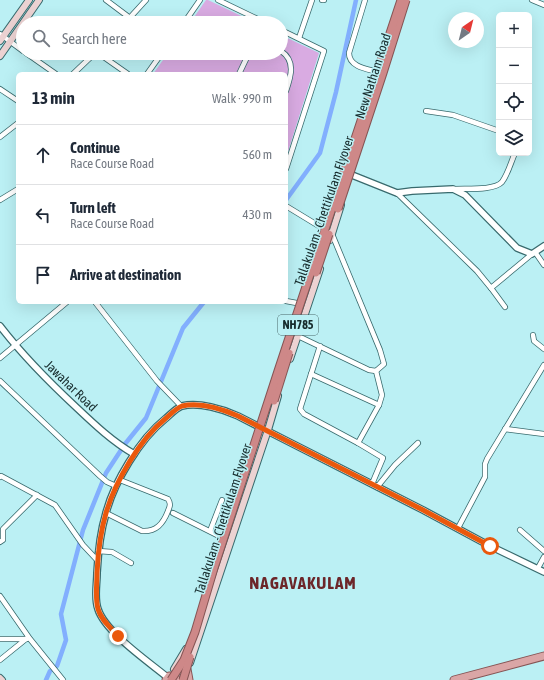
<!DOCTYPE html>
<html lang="en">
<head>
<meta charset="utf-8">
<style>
  :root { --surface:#fff; --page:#f2f2f3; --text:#1f2937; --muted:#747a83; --line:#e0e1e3 }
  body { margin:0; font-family:"Asap Condensed",sans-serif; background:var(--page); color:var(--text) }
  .controls { position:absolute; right:12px; top:12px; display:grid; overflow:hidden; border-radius:6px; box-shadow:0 4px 16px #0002 }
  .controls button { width:36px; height:36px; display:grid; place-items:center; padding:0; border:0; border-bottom:1px solid var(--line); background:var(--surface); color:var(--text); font:20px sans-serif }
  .compass { position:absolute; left:448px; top:12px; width:36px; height:36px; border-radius:50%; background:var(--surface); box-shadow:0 4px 16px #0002; rotate:35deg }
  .stop { position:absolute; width:12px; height:12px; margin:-9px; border:3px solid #ea580c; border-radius:50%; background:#fff }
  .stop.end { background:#ea580c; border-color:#fff; box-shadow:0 1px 4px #0008 }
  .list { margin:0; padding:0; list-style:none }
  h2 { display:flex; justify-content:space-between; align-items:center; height:52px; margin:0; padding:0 16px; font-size:17px }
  h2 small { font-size:13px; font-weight:400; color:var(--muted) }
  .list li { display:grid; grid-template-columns:26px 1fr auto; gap:12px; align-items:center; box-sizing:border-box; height:60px; padding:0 16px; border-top:1px solid var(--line) }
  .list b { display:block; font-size:15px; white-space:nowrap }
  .list p { margin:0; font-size:13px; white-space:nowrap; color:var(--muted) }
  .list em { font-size:13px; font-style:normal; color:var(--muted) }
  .icon { flex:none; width:22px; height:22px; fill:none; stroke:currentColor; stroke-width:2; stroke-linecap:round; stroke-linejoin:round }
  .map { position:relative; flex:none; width:544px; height:680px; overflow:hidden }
  .search { position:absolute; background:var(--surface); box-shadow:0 4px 16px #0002; left:16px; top:16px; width:272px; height:44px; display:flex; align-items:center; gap:10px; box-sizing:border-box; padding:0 14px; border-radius:22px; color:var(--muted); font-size:15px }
  .panel { position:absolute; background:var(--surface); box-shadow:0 4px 16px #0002; left:16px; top:72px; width:272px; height:232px; border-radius:6px }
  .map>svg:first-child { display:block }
  .green { fill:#d9abe2 }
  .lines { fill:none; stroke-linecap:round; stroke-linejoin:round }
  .canal { stroke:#82affe; stroke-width:4.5 }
  .minor-casing { stroke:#386a6d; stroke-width:6 }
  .tertiary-casing { stroke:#386a6d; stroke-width:8 }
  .secondary-casing { stroke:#386a6d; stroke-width:8 }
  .primary-casing { stroke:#855454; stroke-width:9 }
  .minor { stroke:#fff; stroke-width:4.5 }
  .tertiary { stroke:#fff; stroke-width:5.5 }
  .secondary { stroke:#ecd2d2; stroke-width:6 }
  .primary { stroke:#daa6a6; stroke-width:7 }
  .trunk-bridge-casing { stroke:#855454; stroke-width:9; stroke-linecap:butt }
  .trunk-bridge { stroke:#ce8888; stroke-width:7 }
  .route { stroke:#ea580c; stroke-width:5 }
  .labels { text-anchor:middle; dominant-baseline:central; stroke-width:3; stroke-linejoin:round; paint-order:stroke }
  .shield { fill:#bbf0f4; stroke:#486668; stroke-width:1 }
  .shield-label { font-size:12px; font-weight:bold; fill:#162b2c }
  .street-label { font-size:13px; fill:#162b2c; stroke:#bbf0f4 }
  .district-label { font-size:17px; font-weight:bold; letter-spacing:1px; fill:#6c2629; stroke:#bbf0f4 }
</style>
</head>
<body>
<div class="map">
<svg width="544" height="680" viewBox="0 0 544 680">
  <rect width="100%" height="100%" fill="#bbf0f4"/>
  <g class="green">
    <path d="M206 0H208L256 23H190Z"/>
    <path d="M281 35 319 53 286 158V74H153L168 53H281Z"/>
  </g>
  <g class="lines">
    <g class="canal">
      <path d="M286 200 320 153 336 92 356 0"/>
      <path d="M46 680 50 671 57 666 66 640 61 614 83 530 106 473 125 444 146 418 183 328 204 302"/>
    </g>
    <defs>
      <g id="minor">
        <path d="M106 0 130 18"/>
        <path d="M218 0 266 23"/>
        <path d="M322 0H324"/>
        <path d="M365 0 349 53C349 67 367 69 378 72"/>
        <path d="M532 0 544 5"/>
        <path d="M125 23 146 0"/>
        <path d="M184 23 200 0"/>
        <path d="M281 30 324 51 286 169"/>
        <path d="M0 34 23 51"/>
        <path d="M299 38 312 0"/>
        <path d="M281 51C296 61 291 76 286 91"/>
        <path d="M26 53 56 74"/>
        <path d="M98 53 128 74"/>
        <path d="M73 74 95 53"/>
        <path d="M147 74 162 53"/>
        <path d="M239 74 249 53"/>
        <path d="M0 89 18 101"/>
        <path d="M426 111 453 115 499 131"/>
        <path d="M0 137 18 123"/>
        <path d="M453 189C465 188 494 191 502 182 508 174 511 162 515 153"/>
        <path d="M397 193 477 271 491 288 532 254"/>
        <path d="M0 200 18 189"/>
        <path d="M286 206 332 234 380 350 384 364 376 371 369 370 298 336"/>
        <path d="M535 252 544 265"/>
        <path d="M491 288 505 307"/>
        <path d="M286 301 302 304"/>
        <path d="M95 302 157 381 181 406"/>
        <path d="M533 335 534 341 544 349"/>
        <path d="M320 346 300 409 304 414 358 443 379 405 382 395 376 371"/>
        <path d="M0 358 67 302"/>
        <path d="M311 374 379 405"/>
        <path d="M0 381 100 476 107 482 116 486"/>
        <path d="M505 429 544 434"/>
        <path d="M358 443 383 458 372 484"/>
        <path d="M0 477 1 476 55 505 83 545 98 561"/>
        <path d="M377 487 395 465 418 443"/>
        <path d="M106 513 142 531C156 532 163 524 168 511 170 506 171 504 168 499L120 480"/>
        <path d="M173 513 221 537"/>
        <path d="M458 528 485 477V464L487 459 544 365"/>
        <path d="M520 530 544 551"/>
        <path d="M210 531 222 500"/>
        <path d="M0 542 3 540V529L37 495"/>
        <path d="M98 551 112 552 131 563"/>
        <path d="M538 568 544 557"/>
        <path d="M0 596 30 639 63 680"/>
        <path d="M0 639H27"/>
        <path d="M0 660 26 639"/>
      </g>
      <g id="tertiary">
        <path d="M347 173 397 193 412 191 453 189 465 195 517 248 532 254 544 246"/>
        <path d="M0 326C23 356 49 382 77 408 95 425 113 442 134 454"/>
        <path d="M167 677C149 662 105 632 98 609 94 598 97 585 97 573 98 553 100 533 106 513 114 482 140 439 165 419 170 415 176 408 182 406 199 402 223 409 238 416L423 510 490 546 544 572"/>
      </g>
      <g id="secondary">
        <path d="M0 41 29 0"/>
        <path d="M0 56 39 0"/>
        <path d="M330 240 341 205"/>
        <path d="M290 359 320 269"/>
        <path d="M190 663 268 430 278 396"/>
        <path d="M174 669 186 649"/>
        <path d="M0 678 2 680"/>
      </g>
      <g id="primary">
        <path d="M187 669 189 680"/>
        <path d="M166 680 169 676H175L176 680"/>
        <path d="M454 680 544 656"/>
      </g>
    </defs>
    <use href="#minor" class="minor-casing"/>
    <use href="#tertiary" class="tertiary-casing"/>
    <use href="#secondary" class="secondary-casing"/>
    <use href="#primary" class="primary-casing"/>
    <use href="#minor" class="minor"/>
    <use href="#tertiary" class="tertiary"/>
    <use href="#secondary" class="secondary"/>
    <use href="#primary" class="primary"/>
    <defs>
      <g id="trunk-bridge">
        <path d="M338 209 383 73 406 0"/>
        <path d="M316 273 329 234"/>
        <path d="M274 401 289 353"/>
        <path d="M171 680 184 660 195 632 214 568 278 371 401 0"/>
        <path d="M183 680 190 657"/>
      </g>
    </defs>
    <use href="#trunk-bridge" class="trunk-bridge-casing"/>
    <use href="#trunk-bridge" class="trunk-bridge"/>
  </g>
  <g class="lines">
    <path class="route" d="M118 636C111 628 101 620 98 609 95 598 97 585 97 573 98 553 100 533 106 513 115 482 140 439 165 419 170 415 176 408 182 406 200 402 222 409 238 416L423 510 490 546"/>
  </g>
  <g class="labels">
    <rect class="shield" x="278" y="315" width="40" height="20" rx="3"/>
    <g class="shield-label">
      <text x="298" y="325">NH785</text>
    </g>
    <g class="street-label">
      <text transform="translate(373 76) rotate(-72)">New Natham Road</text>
      <text transform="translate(324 211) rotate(-71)">Tallakulam - Chettikulam Flyover</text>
      <text transform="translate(71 386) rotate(44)">Jawahar Road</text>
      <text transform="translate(223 519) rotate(-72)">Tallakulam - Chettikulam Flyover</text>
    </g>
    <g class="district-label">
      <text x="303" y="583">NAGAVAKULAM</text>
    </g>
  </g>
</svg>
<div class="controls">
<button>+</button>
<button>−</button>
<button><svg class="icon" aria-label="locate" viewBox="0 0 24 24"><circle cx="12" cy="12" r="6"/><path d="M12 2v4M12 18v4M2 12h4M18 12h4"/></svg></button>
<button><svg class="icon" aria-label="layers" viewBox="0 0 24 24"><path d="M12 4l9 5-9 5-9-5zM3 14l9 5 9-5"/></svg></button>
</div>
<svg class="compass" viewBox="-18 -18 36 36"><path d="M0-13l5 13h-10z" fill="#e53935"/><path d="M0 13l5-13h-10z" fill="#747a83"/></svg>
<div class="stop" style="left:490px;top:546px"></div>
<div class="stop end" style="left:118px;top:636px"></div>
<div class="search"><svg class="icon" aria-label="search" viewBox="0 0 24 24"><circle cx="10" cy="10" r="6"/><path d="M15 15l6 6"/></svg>Search here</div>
<section class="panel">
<h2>13 min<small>Walk · 990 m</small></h2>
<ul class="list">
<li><svg class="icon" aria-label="ahead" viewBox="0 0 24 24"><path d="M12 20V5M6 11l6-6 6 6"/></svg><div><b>Continue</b><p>Race Course Road</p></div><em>560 m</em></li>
<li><svg class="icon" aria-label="left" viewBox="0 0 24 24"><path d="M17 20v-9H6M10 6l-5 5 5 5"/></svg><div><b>Turn left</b><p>Race Course Road</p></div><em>430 m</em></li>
<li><svg class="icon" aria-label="arrive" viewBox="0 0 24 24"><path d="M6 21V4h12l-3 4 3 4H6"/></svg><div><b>Arrive at destination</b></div></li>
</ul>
</section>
</div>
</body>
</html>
